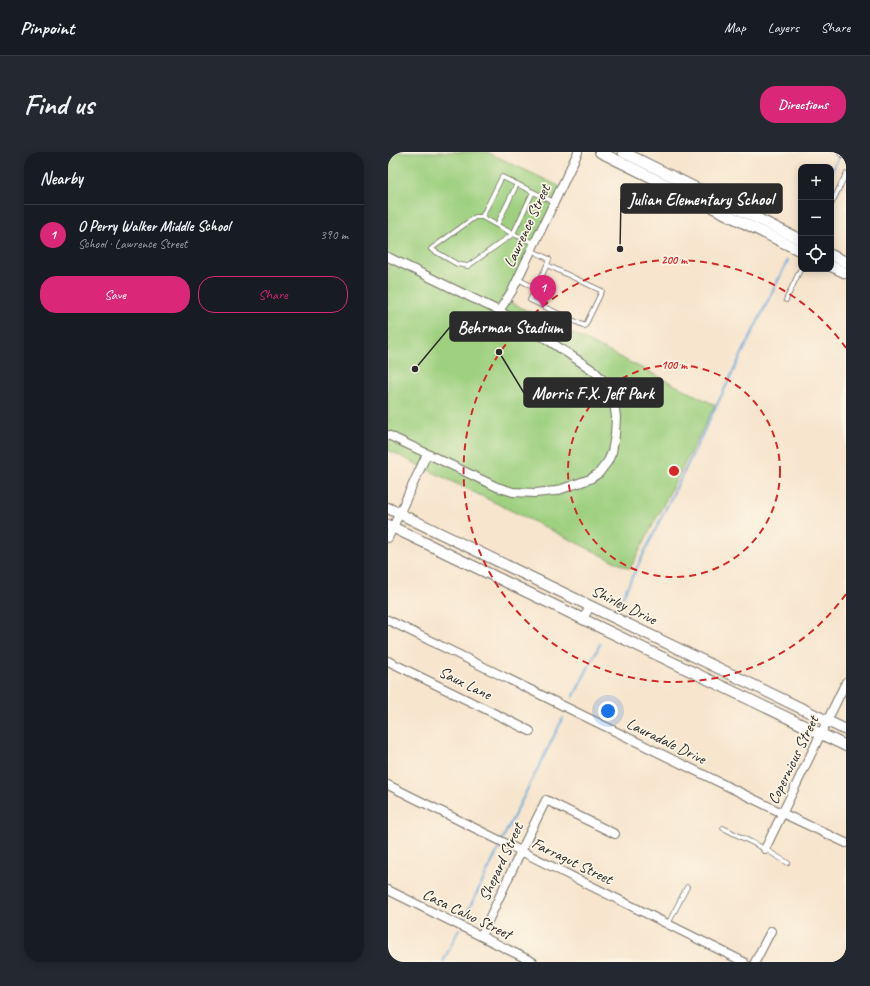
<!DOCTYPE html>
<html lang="en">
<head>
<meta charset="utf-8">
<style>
  :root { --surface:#171b24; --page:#242831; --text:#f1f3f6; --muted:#9ea1a6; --line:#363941; --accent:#db2777 }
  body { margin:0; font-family:Caveat,sans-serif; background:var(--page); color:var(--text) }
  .controls { position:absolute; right:12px; top:12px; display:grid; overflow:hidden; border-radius:8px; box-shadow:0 2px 10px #0003 }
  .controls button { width:36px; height:36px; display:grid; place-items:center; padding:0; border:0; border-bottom:1px solid var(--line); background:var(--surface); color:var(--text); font:20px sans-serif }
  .you { position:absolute; left:220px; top:559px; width:14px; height:14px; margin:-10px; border:3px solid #fff; border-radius:50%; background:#1a73e8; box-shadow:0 0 0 6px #1a73e833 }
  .badge { display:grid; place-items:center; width:26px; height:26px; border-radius:50%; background:var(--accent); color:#fff; font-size:13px; font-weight:700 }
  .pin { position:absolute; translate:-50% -33px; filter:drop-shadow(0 1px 2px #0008) }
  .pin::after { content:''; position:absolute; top:21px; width:14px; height:12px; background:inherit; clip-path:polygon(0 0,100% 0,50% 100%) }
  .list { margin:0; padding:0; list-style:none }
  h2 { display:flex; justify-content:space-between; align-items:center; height:52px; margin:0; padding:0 16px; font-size:17px }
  h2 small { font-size:13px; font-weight:400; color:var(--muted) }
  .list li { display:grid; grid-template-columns:26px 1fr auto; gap:12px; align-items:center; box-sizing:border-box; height:60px; padding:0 16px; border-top:1px solid var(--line) }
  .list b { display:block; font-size:15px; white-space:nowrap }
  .list p { margin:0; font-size:13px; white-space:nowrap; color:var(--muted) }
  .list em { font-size:13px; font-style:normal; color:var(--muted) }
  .actions { display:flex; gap:8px; padding:12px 16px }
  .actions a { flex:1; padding:9px 0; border:1px solid var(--accent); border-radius:16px; text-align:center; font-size:14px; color:var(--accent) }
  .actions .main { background:var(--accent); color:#fff }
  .icon { flex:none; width:22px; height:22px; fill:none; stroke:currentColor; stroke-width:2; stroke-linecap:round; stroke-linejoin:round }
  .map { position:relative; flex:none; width:458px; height:810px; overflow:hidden; border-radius:16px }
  header { display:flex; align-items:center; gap:24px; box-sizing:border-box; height:56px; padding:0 20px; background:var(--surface); border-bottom:1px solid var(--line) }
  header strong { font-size:19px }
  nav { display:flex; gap:22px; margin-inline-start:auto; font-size:14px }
  .intro { display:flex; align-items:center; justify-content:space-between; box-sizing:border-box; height:96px; padding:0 24px }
  h1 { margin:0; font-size:28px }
  .button { padding:10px 18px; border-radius:16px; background:var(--accent); color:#fff; font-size:14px; font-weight:700 }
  main { display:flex; gap:24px; padding:0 24px }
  aside { flex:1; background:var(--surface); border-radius:16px; box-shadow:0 2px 10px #0003 }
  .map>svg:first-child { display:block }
  .green { fill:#9ed080; stroke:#647e56 }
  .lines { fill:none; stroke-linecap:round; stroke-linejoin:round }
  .stream { stroke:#68a9dc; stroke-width:2 }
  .service-casing { stroke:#726c64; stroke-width:5.5 }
  .minor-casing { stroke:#726c64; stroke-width:10 }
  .tertiary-casing { stroke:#726c64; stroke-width:12 }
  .service { stroke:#fff; stroke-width:4 }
  .minor { stroke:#fff; stroke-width:8 }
  .tertiary { stroke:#fff; stroke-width:10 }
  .ring { fill:none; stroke:#d62828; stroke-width:2; stroke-dasharray:7 5 }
  .labels { text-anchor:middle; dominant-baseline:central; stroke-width:3.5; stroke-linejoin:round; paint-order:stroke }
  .street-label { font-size:16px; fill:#2b2b2b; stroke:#fcf5e5 }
  .centre { fill:#d62828; stroke:#fcf5e5; stroke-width:2 }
  .ring-label { font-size:12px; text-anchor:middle; font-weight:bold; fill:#d62828; stroke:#fcf5e5; stroke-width:3.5; stroke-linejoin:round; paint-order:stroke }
  .leader { fill:none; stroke:#2b2b2b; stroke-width:1.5 }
  .callout-dot { fill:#2b2b2b; stroke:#fcf5e5; stroke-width:1.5 }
  .callout { fill:#2b2b2b; stroke:#2b2b2b; stroke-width:1.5 }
  .callout-label { font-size:17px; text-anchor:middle; font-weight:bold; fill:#fff }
</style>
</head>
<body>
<header>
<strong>Pinpoint</strong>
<nav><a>Map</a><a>Layers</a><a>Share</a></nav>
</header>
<div class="intro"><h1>Find us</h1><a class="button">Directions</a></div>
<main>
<aside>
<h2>Nearby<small></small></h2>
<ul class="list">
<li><span class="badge">1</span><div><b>O Perry Walker Middle School</b><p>School · Lawrence Street</p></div><em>390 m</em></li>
</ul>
<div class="actions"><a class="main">Save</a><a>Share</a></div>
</aside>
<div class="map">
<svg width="458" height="810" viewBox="0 0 458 810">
  <rect width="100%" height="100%" fill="#fcf5e5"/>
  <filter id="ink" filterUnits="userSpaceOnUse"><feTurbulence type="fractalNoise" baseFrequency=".025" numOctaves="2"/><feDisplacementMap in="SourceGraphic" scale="8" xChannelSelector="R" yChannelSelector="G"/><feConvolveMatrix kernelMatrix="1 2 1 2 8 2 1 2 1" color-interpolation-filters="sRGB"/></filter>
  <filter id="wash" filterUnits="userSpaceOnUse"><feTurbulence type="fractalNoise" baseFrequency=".012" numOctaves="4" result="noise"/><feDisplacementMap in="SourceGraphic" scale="16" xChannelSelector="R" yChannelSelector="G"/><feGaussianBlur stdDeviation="0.9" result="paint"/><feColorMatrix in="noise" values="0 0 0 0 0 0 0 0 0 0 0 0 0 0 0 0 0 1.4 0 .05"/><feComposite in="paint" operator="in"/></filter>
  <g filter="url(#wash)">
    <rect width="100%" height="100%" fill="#f7e5cd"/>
    <path class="green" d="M0 0H99L173 35 118 148 327 253 242 417 0 298Z"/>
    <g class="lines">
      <g class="stream">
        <path d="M443 20 453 1"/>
        <path d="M230 454 400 108"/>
        <path d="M185 546 212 492"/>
        <path d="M114 688 175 566"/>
        <path d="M73 773 113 692"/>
        <path d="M55 810 71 777"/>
      </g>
    </g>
  </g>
  <g filter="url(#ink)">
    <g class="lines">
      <defs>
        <g id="service">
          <path d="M145 40 125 82 80 114 74 113 69 112 43 97 87 65H94L125 82 146 91"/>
          <path d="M443 53 458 22"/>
          <path d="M94 65 114 25 166 50"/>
          <path d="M109 73 129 32"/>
          <path d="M143 98 161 107 159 113"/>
          <path d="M159 113 214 139 197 174 142 148Z"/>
          <path d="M130 127 147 136"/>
          <path d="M398 148 413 116"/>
          <path d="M335 676 377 697 400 711"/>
          <path d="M280 772 299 735"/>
        </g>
        <g id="minor">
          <path d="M454 0 458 2"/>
          <path d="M0 105 111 159 148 180 206 219 213 226 220 236 226 250 228 265 227 283 224 300 220 309 211 321 202 327 168 339 147 341 125 340 109 335 0 283"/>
          <path d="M111 159 124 139 190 0"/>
          <path d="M0 386 39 302"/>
          <path d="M195 467 202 454"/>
          <path d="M0 468 394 661 458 691"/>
          <path d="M0 509 142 579"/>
          <path d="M0 633 356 810"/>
          <path d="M377 697 458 530"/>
          <path d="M0 738 145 810"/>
          <path d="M93 784 133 699 158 648 227 682"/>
          <path d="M367 810 383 779"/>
        </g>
        <g id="tertiary">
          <path d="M212 0 413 99"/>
          <path d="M235 0 413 88"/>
          <path d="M443 103 458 110"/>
          <path d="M443 114 458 121"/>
          <path d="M0 356 458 578"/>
          <path d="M0 373 458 594"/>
        </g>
      </defs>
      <use href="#service" class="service-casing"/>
      <use href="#minor" class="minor-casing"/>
      <use href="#tertiary" class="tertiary-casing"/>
      <use href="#service" class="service"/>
      <use href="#minor" class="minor"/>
      <use href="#tertiary" class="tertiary"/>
    </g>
  </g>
  <g class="ring">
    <circle cx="286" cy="319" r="106"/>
    <path d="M458 442A211 211 0 1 1 458 196"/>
  </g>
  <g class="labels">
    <g class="street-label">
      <text transform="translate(139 74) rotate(-65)">Lawrence Street</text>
      <text transform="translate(236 453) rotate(26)">Shirley Drive</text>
      <text transform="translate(77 531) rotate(26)">Saux Lane</text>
      <text transform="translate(278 589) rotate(26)">Lauradale Drive</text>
      <text transform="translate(405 608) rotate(-64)">Copernicus Street</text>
      <text transform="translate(184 709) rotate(26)">Farragut Street</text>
      <text transform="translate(113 710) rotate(-65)">Shepard Street</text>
      <text transform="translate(79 762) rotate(26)">Casa Calvo Street</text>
    </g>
  </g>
  <circle cx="286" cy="319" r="6" class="centre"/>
  <g class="ring-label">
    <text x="286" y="112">200 m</text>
    <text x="286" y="217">100 m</text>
  </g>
  <path class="leader" d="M232 97L233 47M27 217L62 175M111 200L136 241"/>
  <g class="callout-dot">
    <circle cx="232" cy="97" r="4"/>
    <circle cx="27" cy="217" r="4"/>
    <circle cx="111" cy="200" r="4"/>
  </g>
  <g class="callout">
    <rect x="233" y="32" width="161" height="29" rx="4"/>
    <rect x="62" y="160" width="121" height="29" rx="4"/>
    <rect x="136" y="226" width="139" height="29" rx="4"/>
  </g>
  <g class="callout-label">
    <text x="313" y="53">Julian Elementary School</text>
    <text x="122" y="181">Behrman Stadium</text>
    <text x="205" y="247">Morris F.X. Jeff Park</text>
  </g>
</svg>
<div class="controls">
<button>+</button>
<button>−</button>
<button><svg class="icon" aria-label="locate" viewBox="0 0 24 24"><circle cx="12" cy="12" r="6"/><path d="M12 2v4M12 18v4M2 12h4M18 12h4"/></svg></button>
</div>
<div class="you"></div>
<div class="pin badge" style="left:155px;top:156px">1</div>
</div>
</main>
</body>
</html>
